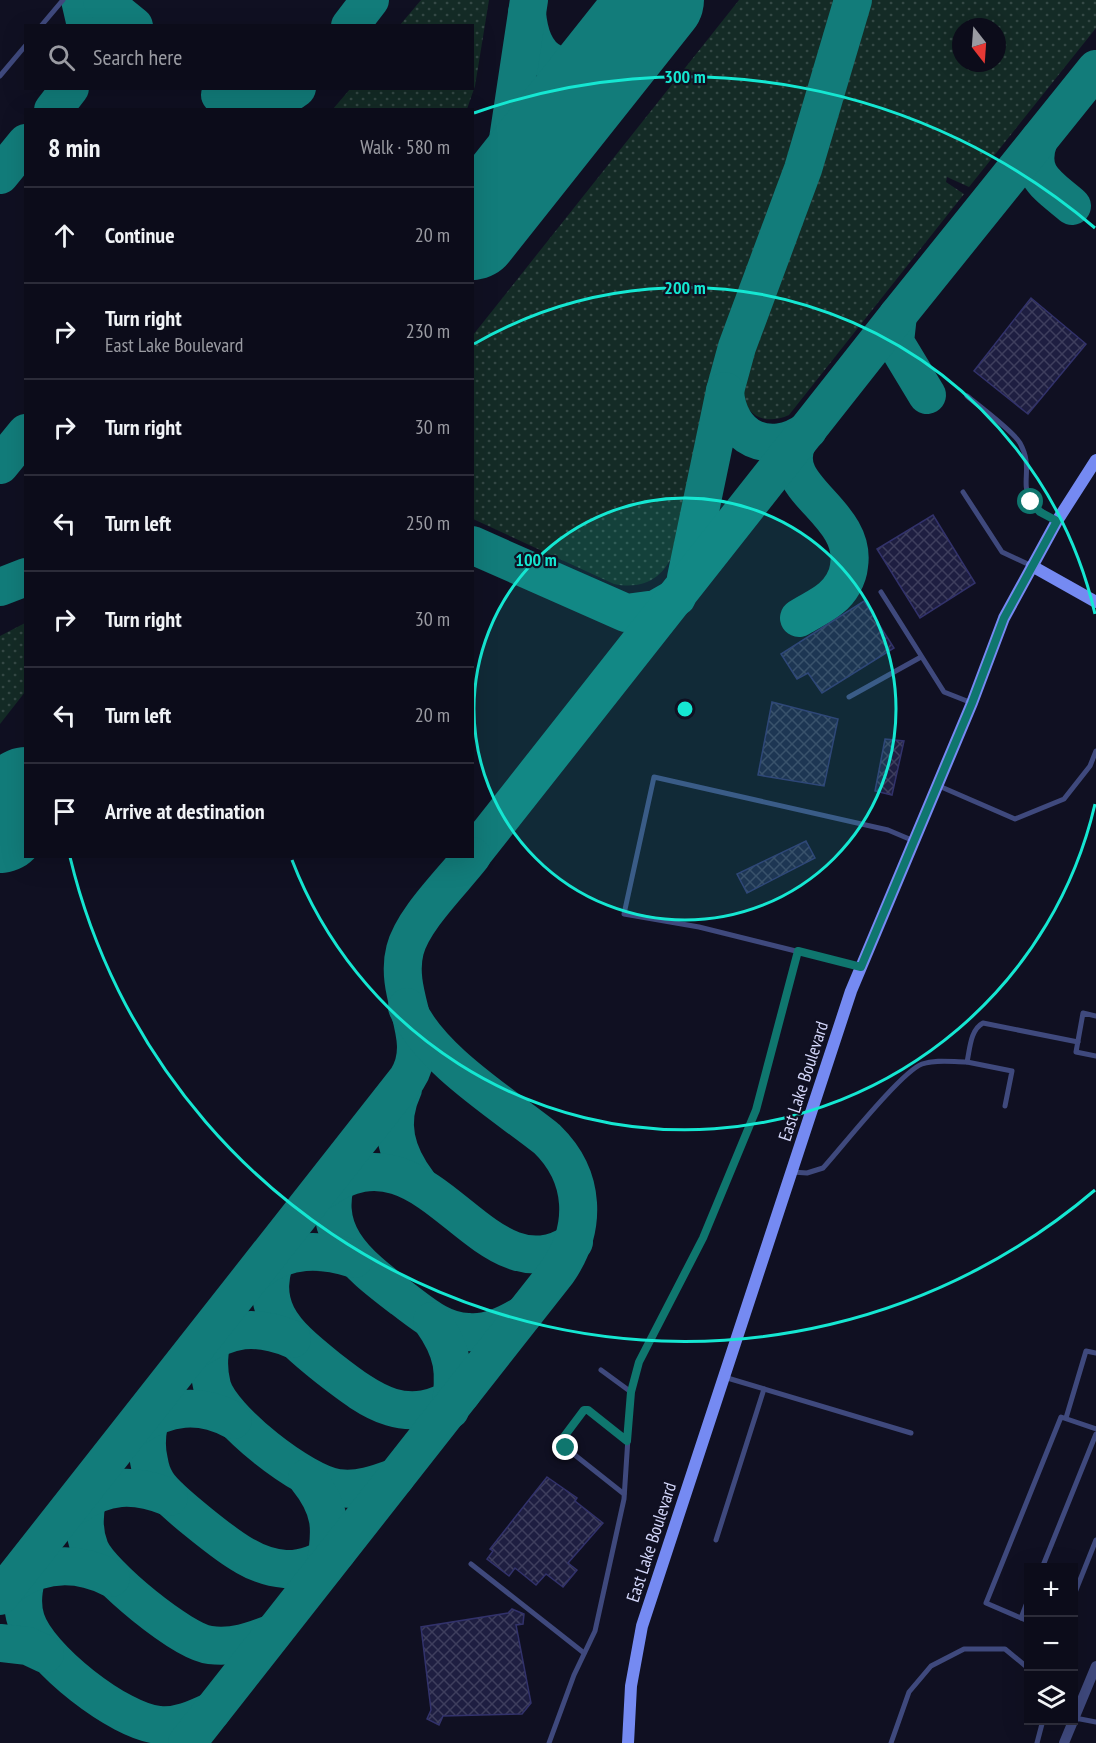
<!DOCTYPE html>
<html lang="en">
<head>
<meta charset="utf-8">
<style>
  :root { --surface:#0c0c1a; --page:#1a1a27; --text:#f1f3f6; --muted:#9a9ba2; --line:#2c2c39 }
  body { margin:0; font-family:"PT Sans Narrow",sans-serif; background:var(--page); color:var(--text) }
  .controls { position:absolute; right:18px; bottom:18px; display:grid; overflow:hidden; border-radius:0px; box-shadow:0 6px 24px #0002 }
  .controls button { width:54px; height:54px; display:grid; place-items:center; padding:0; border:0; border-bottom:2px solid var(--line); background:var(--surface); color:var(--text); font:30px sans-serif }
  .compass { position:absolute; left:952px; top:18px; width:54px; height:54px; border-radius:50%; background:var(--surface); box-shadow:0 6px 24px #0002; rotate:163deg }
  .stop { position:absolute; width:18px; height:18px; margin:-14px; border:4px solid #0f766e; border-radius:50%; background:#fff }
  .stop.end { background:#0f766e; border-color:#fff; box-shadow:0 2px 6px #0008 }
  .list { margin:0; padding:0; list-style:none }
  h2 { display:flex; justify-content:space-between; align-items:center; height:78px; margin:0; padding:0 24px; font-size:26px }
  h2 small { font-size:20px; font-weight:400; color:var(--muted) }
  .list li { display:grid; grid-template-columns:39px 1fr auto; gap:18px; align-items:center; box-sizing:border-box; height:96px; padding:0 24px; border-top:2px solid var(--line) }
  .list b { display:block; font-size:22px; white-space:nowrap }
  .list p { margin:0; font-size:20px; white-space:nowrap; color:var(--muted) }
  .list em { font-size:20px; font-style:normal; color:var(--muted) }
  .icon { flex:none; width:33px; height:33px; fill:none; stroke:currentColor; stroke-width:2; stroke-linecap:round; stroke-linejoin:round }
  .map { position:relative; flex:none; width:1096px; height:1743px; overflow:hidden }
  .search { position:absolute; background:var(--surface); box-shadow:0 6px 24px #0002; left:24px; top:24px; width:450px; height:66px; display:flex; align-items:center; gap:15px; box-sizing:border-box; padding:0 21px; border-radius:0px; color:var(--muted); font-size:22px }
  .panel { position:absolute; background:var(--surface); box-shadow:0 6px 24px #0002; left:24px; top:108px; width:450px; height:750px; border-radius:0px }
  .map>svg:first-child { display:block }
  .grass { fill:url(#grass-dots); fill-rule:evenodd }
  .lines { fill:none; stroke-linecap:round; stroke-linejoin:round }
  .taxiway { stroke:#127c7a; stroke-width:38 }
  .runway { stroke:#127c7a; stroke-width:94 }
  .building { fill:url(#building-cross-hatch); stroke:#32326b; stroke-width:1.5 }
  .lane { stroke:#3f497d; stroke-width:5 }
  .street { stroke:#3f497d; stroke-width:10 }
  .secondary { stroke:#758af2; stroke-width:12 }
  .route { stroke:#0f766e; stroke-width:8 }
  .ring { fill:none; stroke:#15e7d2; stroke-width:3 }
  .labels { text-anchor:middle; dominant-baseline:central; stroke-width:4.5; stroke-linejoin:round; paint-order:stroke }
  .street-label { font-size:18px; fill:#d5d8fb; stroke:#101022 }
  .centre { fill:#15e7d2; stroke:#101022; stroke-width:3 }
  .ring-label { font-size:18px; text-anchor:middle; font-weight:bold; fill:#15e7d2; stroke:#101022; stroke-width:4.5; stroke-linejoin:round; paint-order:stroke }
</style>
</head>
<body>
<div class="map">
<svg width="1096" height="1743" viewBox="0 0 1096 1743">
  <defs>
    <pattern id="grass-dots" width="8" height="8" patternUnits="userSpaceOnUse" patternTransform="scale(1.5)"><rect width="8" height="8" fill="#142b26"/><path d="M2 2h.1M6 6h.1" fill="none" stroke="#354946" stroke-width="1.8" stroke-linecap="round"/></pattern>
    <pattern id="building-cross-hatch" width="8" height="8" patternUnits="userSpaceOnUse" patternTransform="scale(1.5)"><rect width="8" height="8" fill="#1e1e41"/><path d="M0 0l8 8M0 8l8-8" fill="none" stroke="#3e3e5d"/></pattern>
  </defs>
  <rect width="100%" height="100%" fill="#101022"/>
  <g class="grass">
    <path d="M421 0H489L475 86 467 109H333L350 89 472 88V26L400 25Z"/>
    <path d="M739 0H836L782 181 716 358 675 550C664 578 644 590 614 584L473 519V335Z"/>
    <path d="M869 0H1096V28L969 187 947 177 946 182 964 194 789 415C767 425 746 418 742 392 740 372 754 345 761 326 778 280 798 235 813 189 835 127 850 63 869 0ZM961 27H997V63H961Z"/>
    <path d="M25 623V692L0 724V636Z"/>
  </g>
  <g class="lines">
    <g class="taxiway">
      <path d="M80 0 86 26"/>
      <path d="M102 0 134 26"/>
      <path d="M527 13C532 69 565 76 612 58"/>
      <path d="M350 26 370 0"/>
      <path d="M220 95C248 107 272 107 297 88"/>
      <path d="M53 110 70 88"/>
      <path d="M1039 140C1026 175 1049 186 1072 206"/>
      <path d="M0 175 26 143"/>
      <path d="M499 199 529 0"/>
      <path d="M898 315 895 342 927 395"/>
      <path d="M725 391 737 347 803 169 853 0"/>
      <path d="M798 441C774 489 858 511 849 566 848 578 840 591 831 598 822 606 810 611 799 618"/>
      <path d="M0 465 26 433"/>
      <path d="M472 545 626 613 656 609 677 597"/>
      <path d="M686 578 725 391C728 438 770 458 808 430"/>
      <path d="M0 587 26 577"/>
      <path d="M472 855 898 315 1096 69"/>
      <path d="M403 1089C387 1123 396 1154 418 1183"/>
      <path d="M341 1167C314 1232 356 1263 403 1299 423 1314 442 1331 468 1332 487 1334 508 1324 524 1314"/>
      <path d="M322 1191C431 1113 480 1304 574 1242"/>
      <path d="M281 1245C253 1306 283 1332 328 1368 373 1403 407 1429 462 1393"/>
      <path d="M259 1270C288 1248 320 1248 354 1259"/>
      <path d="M432 1321C454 1352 456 1372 450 1410"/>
      <path d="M217 1322C210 1344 206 1363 212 1386 221 1419 304 1484 338 1488 358 1491 377 1484 396 1477"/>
      <path d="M197 1349C231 1328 254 1324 292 1339"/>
      <path d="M155 1403C148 1422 144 1441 149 1461 150 1468 153 1477 157 1483 167 1499 228 1547 245 1556 257 1563 272 1568 285 1569 304 1570 321 1562 337 1552"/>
      <path d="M136 1427C168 1406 199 1402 233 1420"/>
      <path d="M307 1478C332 1509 332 1529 325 1567"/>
      <path d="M93 1481C85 1502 81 1527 90 1549 101 1575 183 1642 210 1645 234 1648 252 1641 273 1633"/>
      <path d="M75 1506C106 1484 134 1483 169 1497"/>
      <path d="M32 1557C26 1578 19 1599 26 1620 38 1658 120 1722 159 1725 178 1727 195 1719 212 1711"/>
      <path d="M11 1584C43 1562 77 1561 111 1578"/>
      <path d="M0 1596 407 1079C433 1039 393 996 405 950 413 919 452 882 472 856"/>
      <path d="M0 1643 28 1646 45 1654"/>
      <path d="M187 1743 558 1271C587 1228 586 1177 547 1139 503 1104 428 1058 407 1007"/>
    </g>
    <g class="runway">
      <path d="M472 233 657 0"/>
      <path d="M0 826 26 794"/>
    </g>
  </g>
  <g class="building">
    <path d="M1031 298 1086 344 1028 414 974 371Z"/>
    <path d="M933 515 975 583 920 618 877 549Z"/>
    <path d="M864 601 894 648 822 693 808 673 797 679 781 654Z"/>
    <path d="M772 702 838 719 824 786 758 775Z"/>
    <path d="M885 739 904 741 892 795 875 791Z"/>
    <path d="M806 841 815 858 747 893 737 874Z"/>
    <path d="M547 1477 577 1498 575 1501 603 1523 568 1563 577 1570 563 1587 546 1574 536 1585 515 1568 509 1576 487 1559 493 1551 490 1549Z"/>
    <path d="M512 1609 524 1614 523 1624 516 1625 531 1703 522 1714 443 1716 439 1725 427 1719 431 1710 421 1627 508 1613Z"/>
  </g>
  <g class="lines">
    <g class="lane">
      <path d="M41 26 63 0"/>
      <path d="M0 76 26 45"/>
      <path d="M967 396C979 406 1013 431 1020 443 1039 477 1005 493 1057 521"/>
      <path d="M963 492 1002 552 1032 566"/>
      <path d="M881 592 944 692 972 703"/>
      <path d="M849 697 921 657"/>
      <path d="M939 786 1015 819 1064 799 1090 766 1096 751"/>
      <path d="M860 967 699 927 624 914 654 777 888 830 914 841"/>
      <path d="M1096 1016 1083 1013 1076 1052 1096 1056"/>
      <path d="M967 1062 1012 1071 1005 1106"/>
      <path d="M792 1172 807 1173 823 1168C842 1147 901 1072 922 1064 936 1059 952 1062 967 1062 970 1049 970 1030 983 1023L1078 1042"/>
      <path d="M601 1370 631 1392"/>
      <path d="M724 1377 911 1433"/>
      <path d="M1066 1418 1086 1351 1096 1353"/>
      <path d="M624 1494 566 1448 563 1438 583 1410H588L628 1441"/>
      <path d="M716 1540 764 1389"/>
      <path d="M471 1564 584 1653"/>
      <path d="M1042 1568 1096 1434"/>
      <path d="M1074 1595 1096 1540"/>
      <path d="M1021 1618 1028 1600"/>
      <path d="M1028 1621 986 1603 1061 1417 1096 1429"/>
      <path d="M1075 1718 1096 1722"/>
      <path d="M549 1743 574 1675 595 1631 624 1499 631 1392 639 1362 703 1238 756 1110 798 951"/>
      <path d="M891 1743 909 1692 931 1666 964 1649H1005L1028 1668"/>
      <path d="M1037 1743 1043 1720"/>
    </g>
    <path class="street" d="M1064 1743 1096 1666"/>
    <g class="secondary">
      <path d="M1032 566 1096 602"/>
      <path d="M628 1743 631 1686 642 1626 851 991 972 703 1004 618 1057 521 1096 460"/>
    </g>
  </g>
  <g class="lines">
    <path class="route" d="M566 1448 563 1438 584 1410H588L627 1441 631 1392 639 1362 703 1238 756 1110 798 951 861 967 972 703 1004 618 1057 521 1040 512 1031 502"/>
  </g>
  <circle cx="685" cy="709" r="211" fill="#15e7d2" fill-opacity=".12"/>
  <g class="ring">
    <circle cx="685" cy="709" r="211"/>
    <path d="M1095 804A421 421 0 0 1 292 860M474 344A421 421 0 0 1 1095 614"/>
    <path d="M1095 1190A632 632 0 0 1 70 857M474 113A632 632 0 0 1 1095 228"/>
  </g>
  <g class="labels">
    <g class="street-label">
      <text transform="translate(803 1081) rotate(-72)">East Lake Boulevard</text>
      <text transform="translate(651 1542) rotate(-72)">East Lake Boulevard</text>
    </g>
  </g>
  <circle cx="685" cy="709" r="9" class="centre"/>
  <g class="ring-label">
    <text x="685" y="83">300 m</text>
    <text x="685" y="294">200 m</text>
    <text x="536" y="566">100 m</text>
  </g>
</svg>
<div class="controls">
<button>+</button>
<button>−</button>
<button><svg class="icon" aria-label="layers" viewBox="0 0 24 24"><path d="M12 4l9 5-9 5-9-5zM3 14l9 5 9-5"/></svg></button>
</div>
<svg class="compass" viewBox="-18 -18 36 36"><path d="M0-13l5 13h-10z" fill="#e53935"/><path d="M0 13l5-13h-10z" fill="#9a9ba2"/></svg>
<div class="stop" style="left:1031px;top:502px"></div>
<div class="stop end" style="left:566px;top:1448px"></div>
<div class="search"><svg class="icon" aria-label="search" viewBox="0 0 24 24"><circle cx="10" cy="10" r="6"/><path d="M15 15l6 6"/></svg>Search here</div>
<section class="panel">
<h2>8 min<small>Walk · 580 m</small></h2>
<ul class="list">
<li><svg class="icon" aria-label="ahead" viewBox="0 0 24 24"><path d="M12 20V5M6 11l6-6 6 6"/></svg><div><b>Continue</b></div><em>20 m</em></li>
<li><svg class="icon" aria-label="right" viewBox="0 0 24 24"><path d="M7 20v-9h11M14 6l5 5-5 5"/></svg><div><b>Turn right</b><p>East Lake Boulevard</p></div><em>230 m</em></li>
<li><svg class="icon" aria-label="right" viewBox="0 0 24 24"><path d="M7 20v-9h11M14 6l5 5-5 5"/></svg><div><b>Turn right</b></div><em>30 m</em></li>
<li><svg class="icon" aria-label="left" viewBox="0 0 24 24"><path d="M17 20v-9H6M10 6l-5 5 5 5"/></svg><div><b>Turn left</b></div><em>250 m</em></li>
<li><svg class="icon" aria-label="right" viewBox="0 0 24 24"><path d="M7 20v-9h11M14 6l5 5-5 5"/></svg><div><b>Turn right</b></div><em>30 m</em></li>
<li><svg class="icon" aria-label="left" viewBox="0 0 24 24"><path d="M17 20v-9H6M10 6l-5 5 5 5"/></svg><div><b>Turn left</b></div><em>20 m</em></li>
<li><svg class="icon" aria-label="arrive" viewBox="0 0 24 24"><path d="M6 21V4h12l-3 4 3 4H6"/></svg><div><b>Arrive at destination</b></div></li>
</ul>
</section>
</div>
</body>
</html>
